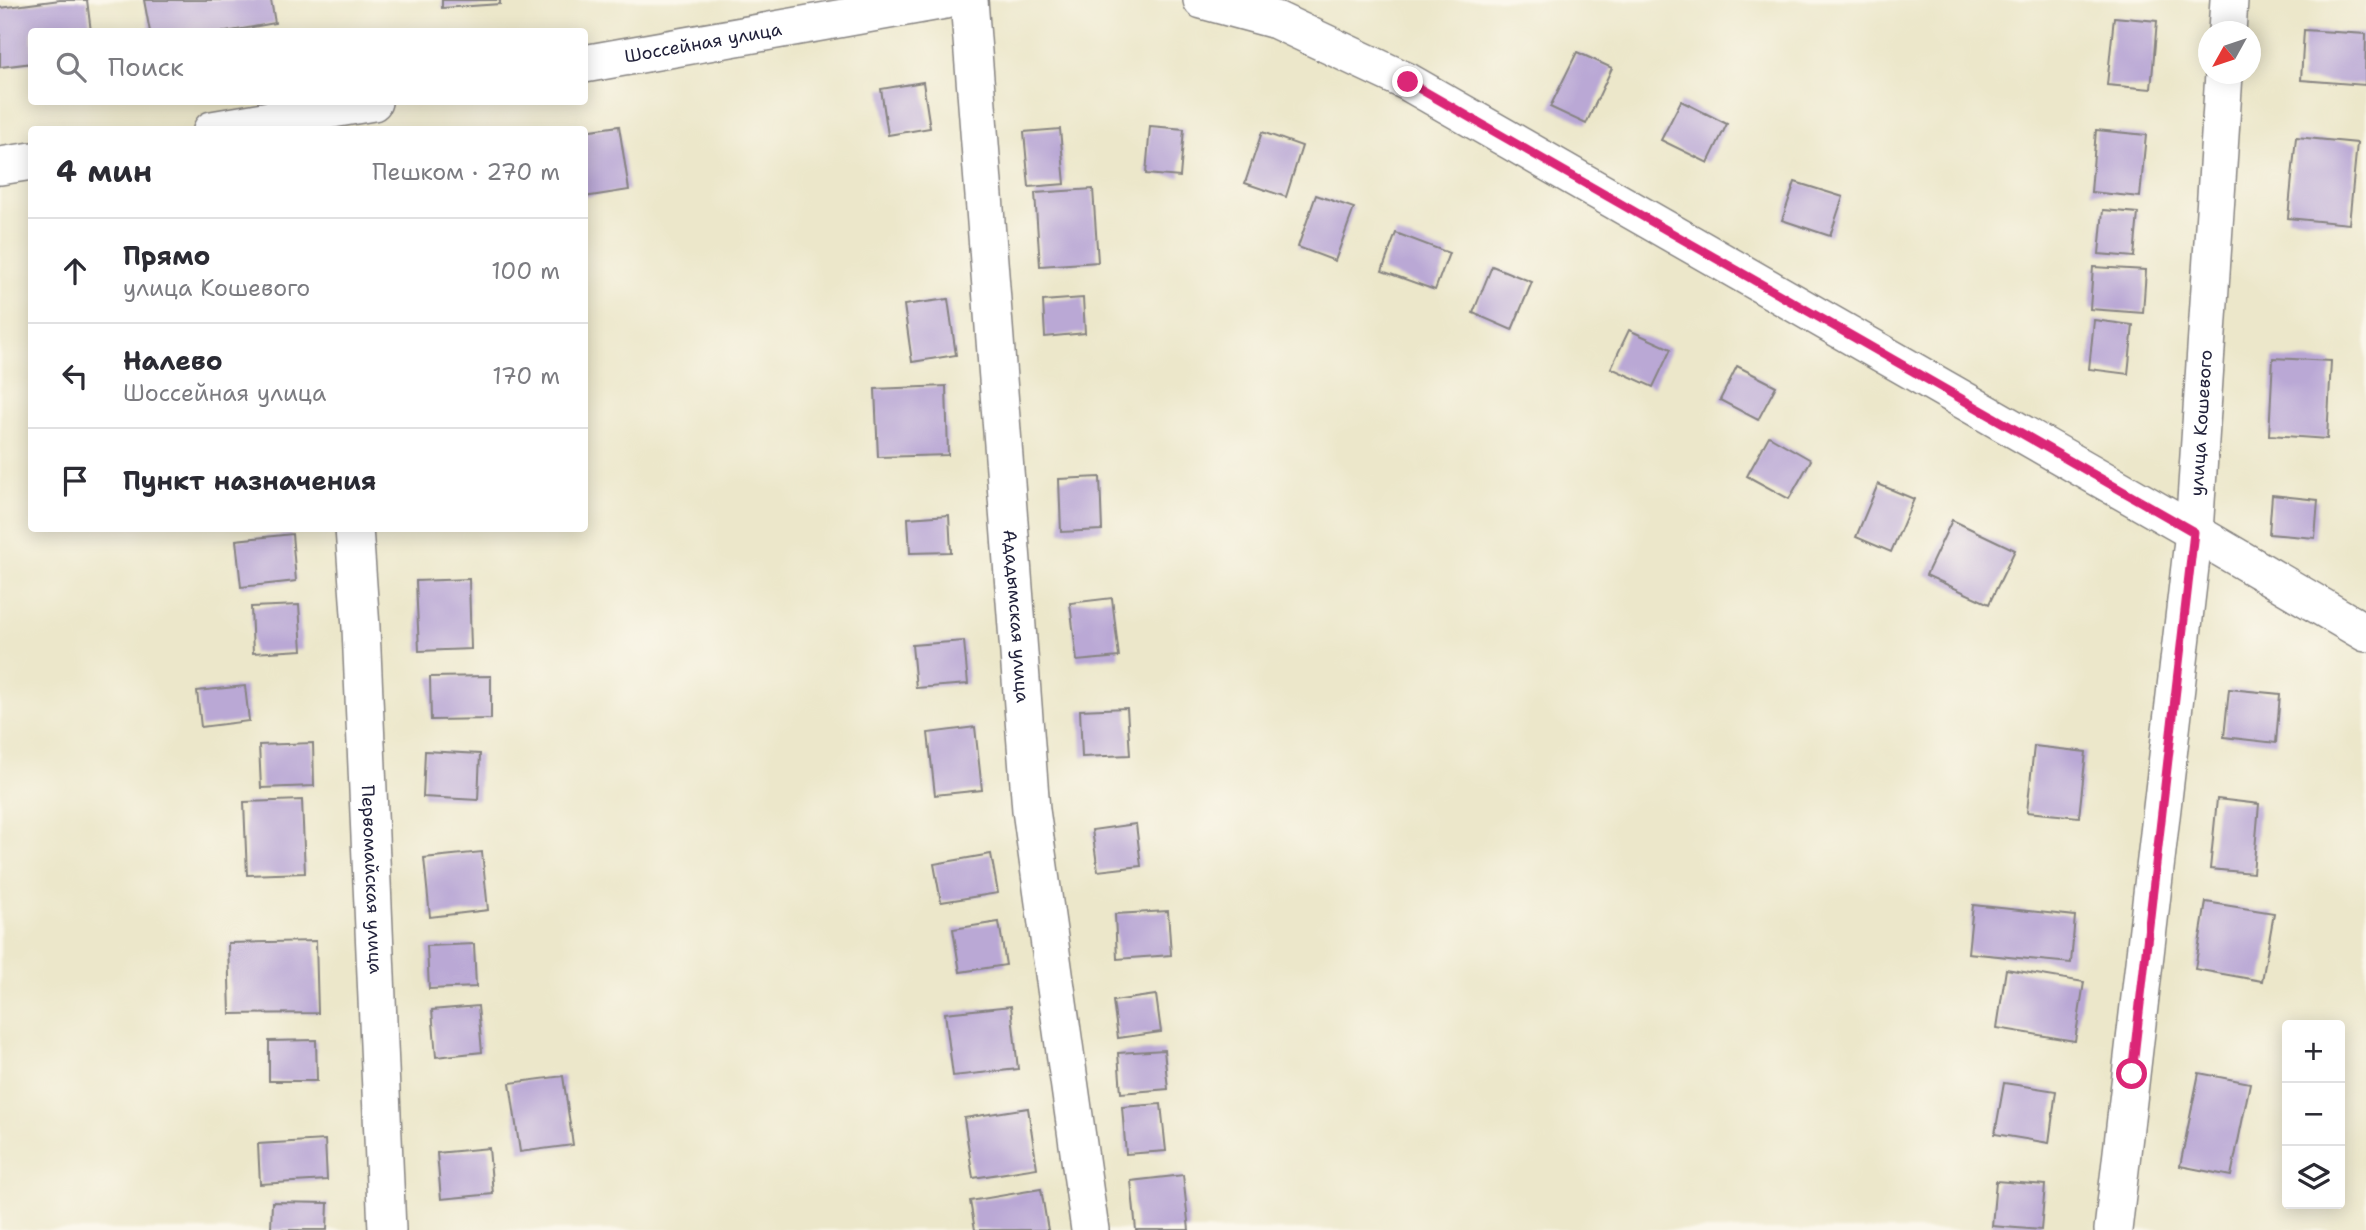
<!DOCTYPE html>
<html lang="ru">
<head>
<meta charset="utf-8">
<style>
  :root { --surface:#fff; --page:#f2f2f3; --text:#2b2b33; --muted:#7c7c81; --line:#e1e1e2 }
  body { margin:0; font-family:"Shantell Sans",sans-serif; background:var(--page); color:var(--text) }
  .controls { position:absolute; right:21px; bottom:21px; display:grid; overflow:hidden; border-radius:7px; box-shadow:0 4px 18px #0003 }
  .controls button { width:63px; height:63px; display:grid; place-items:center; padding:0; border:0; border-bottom:2px solid var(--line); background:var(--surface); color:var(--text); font:35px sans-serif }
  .compass { position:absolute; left:2198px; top:21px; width:63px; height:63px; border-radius:50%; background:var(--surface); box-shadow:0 4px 18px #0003; rotate:230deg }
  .stop { position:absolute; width:21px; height:21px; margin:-16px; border:5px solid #db2777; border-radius:50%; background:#fff }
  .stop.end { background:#db2777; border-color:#fff; box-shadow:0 2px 7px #0008 }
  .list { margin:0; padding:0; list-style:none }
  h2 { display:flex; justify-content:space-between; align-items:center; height:91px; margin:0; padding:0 28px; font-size:30px }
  h2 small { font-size:23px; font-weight:400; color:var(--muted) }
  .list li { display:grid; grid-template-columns:46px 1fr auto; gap:21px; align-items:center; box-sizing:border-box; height:105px; padding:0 28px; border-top:2px solid var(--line) }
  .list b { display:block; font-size:26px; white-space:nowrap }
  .list p { margin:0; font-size:23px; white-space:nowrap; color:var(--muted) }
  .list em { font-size:23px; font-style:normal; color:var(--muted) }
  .icon { flex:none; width:38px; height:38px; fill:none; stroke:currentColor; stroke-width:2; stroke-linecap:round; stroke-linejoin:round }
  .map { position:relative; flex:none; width:2366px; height:1230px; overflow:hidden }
  .search { position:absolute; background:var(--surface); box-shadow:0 4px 18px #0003; left:28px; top:28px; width:560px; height:77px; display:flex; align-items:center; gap:18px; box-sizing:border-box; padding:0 24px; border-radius:7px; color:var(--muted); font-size:26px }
  .panel { position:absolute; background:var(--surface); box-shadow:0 4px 18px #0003; left:28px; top:126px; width:560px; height:406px; border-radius:7px }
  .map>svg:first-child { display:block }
  .building { fill:#baa8d5 }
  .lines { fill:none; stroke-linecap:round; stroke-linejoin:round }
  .minor-casing { stroke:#878482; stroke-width:40 }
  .minor { stroke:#fff; stroke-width:37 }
  .route { stroke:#db2777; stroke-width:9 }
  .labels { text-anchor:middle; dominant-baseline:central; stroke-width:7; stroke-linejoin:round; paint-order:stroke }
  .street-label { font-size:18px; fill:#22223b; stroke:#fbf7ec }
</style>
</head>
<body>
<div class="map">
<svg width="2366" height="1230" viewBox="0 0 2366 1230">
  <rect width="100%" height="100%" fill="#fbf7ec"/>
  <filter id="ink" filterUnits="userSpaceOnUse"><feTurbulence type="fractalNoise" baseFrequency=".0143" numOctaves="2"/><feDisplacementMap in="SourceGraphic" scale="14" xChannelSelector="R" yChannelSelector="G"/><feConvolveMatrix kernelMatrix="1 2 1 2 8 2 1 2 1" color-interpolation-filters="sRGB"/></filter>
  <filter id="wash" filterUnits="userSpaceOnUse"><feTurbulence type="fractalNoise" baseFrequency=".00686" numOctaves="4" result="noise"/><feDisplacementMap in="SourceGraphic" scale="28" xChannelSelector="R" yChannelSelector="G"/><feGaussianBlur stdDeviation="1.57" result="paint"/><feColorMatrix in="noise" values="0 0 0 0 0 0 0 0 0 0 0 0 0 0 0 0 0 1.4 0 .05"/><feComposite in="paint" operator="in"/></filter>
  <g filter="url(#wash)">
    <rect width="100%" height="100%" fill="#ece7ca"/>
    <g id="blocks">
      <g class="building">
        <path d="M60 0H87L91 32H32V63L0 67V8Z"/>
        <path d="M144 0H271L275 23 226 32H150Z"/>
        <path d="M442 0H500V4L442 8Z"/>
        <path d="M2114 17 2157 21 2151 89 2107 85Z"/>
        <path d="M2304 30 2366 34 2365 85 2301 80Z"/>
        <path d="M1577 52 1612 68 1586 124 1550 107Z"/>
        <path d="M923 82 930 128 888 135 881 89Z"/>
        <path d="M1681 101 1727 124 1708 163 1661 140Z"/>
        <path d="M619 126 629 190 584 197V131Z"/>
        <path d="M1150 126 1184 129 1180 177 1146 174Z"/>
        <path d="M1060 129 1065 184 1029 187 1024 132Z"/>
        <path d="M2096 130 2146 135 2140 197 2091 192Z"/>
        <path d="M1262 132 1302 146 1286 197 1245 183Z"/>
        <path d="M2296 137 2357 143 2349 224 2288 218Z"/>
        <path d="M1795 182 1843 197 1830 236 1782 220Z"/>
        <path d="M1093 189 1098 262 1040 266 1035 193Z"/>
        <path d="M1316 195 1354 208 1335 261 1298 247Z"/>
        <path d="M2103 210 2138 213 2134 257 2099 254Z"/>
        <path d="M1396 233 1449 253 1435 290 1382 271Z"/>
        <path d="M1492 266 1532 282 1512 330 1473 313Z"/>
        <path d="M2093 267 2146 270 2143 313 2090 309Z"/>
        <path d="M1083 298 1085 333 1045 337 1043 301Z"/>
        <path d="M948 299 956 355 912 362 904 305Z"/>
        <path d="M2094 320 2133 325 2128 374 2089 369Z"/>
        <path d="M1629 330 1671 349 1653 387 1611 368Z"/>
        <path d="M2273 358 2331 361 2327 439 2269 435Z"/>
        <path d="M1737 366 1776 386 1758 420 1720 400Z"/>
        <path d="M946 386 948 455 878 457 875 389Z"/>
        <path d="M1769 436 1811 460 1789 499 1747 476Z"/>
        <path d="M1100 477 1102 530 1061 532 1059 479Z"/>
        <path d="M1878 484 1914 499 1891 552 1856 537Z"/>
        <path d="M2272 495 2318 500 2315 538 2269 534Z"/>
        <path d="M949 515 951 552 910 553 908 518Z"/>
        <path d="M1952 520 2015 550 1989 604 1926 575Z"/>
        <path d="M292 534 296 581 241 587 236 540Z"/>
        <path d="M469 579 471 649 419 651 416 581Z"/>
        <path d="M1112 598 1119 657 1077 661 1070 603Z"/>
        <path d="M299 605 302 650 253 653 251 607Z"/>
        <path d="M964 641 968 684 916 688 912 645Z"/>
        <path d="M491 676V719L431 720 430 677Z"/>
        <path d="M245 686 249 721 201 727 197 691Z"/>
        <path d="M2229 689 2280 694 2276 743 2224 737Z"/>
        <path d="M1127 708 1130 755 1082 757 1080 710Z"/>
        <path d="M975 727 982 790 935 795 928 733Z"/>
        <path d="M313 743 314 786 261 788 259 745Z"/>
        <path d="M2034 746 2086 752 2079 817 2027 812Z"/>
        <path d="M425 751 480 754 478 800 423 797Z"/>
        <path d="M2217 799 2259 804 2253 873 2210 869Z"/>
        <path d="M302 800 305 873 247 875 244 802Z"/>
        <path d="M1136 824 1141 866 1098 871 1092 830Z"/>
        <path d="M482 852 488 910 430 917 424 858Z"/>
        <path d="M991 854 998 893 941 902 934 864Z"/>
        <path d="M2206 902 2274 913 2262 981 2195 969Z"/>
        <path d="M1973 905 2075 916 2071 963 1968 953Z"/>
        <path d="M1168 911 1171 955 1117 959 1115 914Z"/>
        <path d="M999 922 1006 965 960 972 953 929Z"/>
        <path d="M316 941 318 1013 230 1014 228 943Z"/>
        <path d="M474 944 476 987 429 989 427 946Z"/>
        <path d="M2006 969 2084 982 2075 1041 1997 1028Z"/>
        <path d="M1156 995 1161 1032 1118 1038 1113 1001Z"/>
        <path d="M478 1006 482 1052 436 1057 432 1010Z"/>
        <path d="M1011 1006 1018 1069 953 1076 945 1013Z"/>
        <path d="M316 1040 317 1081H269V1041Z"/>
        <path d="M1164 1050 1168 1089 1121 1093 1118 1053Z"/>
        <path d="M2199 1073 2250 1083 2231 1176 2180 1166Z"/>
        <path d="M563 1076 573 1145 520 1152 510 1083Z"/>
        <path d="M2004 1083 2056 1091 2049 1143 1995 1134Z"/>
        <path d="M1161 1104 1166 1151 1126 1154 1122 1107Z"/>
        <path d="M1028 1108 1037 1168 973 1178 964 1118Z"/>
        <path d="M325 1140 327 1180 260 1184 258 1144Z"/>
        <path d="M489 1148 493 1194 441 1199 437 1153Z"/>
        <path d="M1183 1175 1189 1230H1136L1131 1181Z"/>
        <path d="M1996 1181 2045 1185 2041 1230 1992 1226Z"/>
        <path d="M1041 1189 1048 1230H975L970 1201Z"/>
        <path d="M272 1202 328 1203 327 1230H271Z"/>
      </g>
    </g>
  </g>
  <g filter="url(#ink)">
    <use href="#blocks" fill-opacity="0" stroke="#878482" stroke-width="2"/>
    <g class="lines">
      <defs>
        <g id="minor">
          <path id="s1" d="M969 0 1031 810 1090 1230"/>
          <path d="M1202 0 1276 20 1408 82 2194 532 2366 633"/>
          <path d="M2227 32 2229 0"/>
          <path id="s2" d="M584 64 945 0"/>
          <path d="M212 130 373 102"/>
          <path d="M0 166 32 161"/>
          <path id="s3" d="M354 528 361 628 387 1230"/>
          <path id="s4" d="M2113 1230 2194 532 2224 74"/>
        </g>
      </defs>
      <use href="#minor" class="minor-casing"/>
      <use href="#minor" class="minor"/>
    </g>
  </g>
  <g class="lines" filter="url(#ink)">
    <path class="route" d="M1408 82 2194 532 2132 1074"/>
  </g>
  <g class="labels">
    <g class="street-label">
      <text stroke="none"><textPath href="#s2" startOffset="121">Шоссейная улица</textPath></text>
      <text stroke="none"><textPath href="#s4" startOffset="812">улица Кошевого</textPath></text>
      <text stroke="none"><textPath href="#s1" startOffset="618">Ададымская улица</textPath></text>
      <text stroke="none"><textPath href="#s3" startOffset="352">Первомайская улица</textPath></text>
    </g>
  </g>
</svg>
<div class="controls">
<button>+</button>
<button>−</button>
<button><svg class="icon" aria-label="layers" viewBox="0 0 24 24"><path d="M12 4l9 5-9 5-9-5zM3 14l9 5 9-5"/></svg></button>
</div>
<svg class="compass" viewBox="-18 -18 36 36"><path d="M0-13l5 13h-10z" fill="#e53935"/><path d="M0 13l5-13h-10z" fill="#7c7c81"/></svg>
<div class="stop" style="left:2132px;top:1074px"></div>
<div class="stop end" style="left:1408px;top:82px"></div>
<div class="search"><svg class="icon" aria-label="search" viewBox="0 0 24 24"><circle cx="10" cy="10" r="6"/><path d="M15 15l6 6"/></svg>Поиск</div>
<section class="panel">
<h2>4 мин<small>Пешком · 270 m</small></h2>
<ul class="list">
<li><svg class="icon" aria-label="ahead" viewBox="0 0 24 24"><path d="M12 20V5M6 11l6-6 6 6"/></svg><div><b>Прямо</b><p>улица Кошевого</p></div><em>100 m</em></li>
<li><svg class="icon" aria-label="left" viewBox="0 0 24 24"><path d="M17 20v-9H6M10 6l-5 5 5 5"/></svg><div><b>Налево</b><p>Шоссейная улица</p></div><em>170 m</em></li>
<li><svg class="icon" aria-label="arrive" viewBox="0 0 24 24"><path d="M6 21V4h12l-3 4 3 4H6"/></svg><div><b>Пункт назначения</b></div></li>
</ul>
</section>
</div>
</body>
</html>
